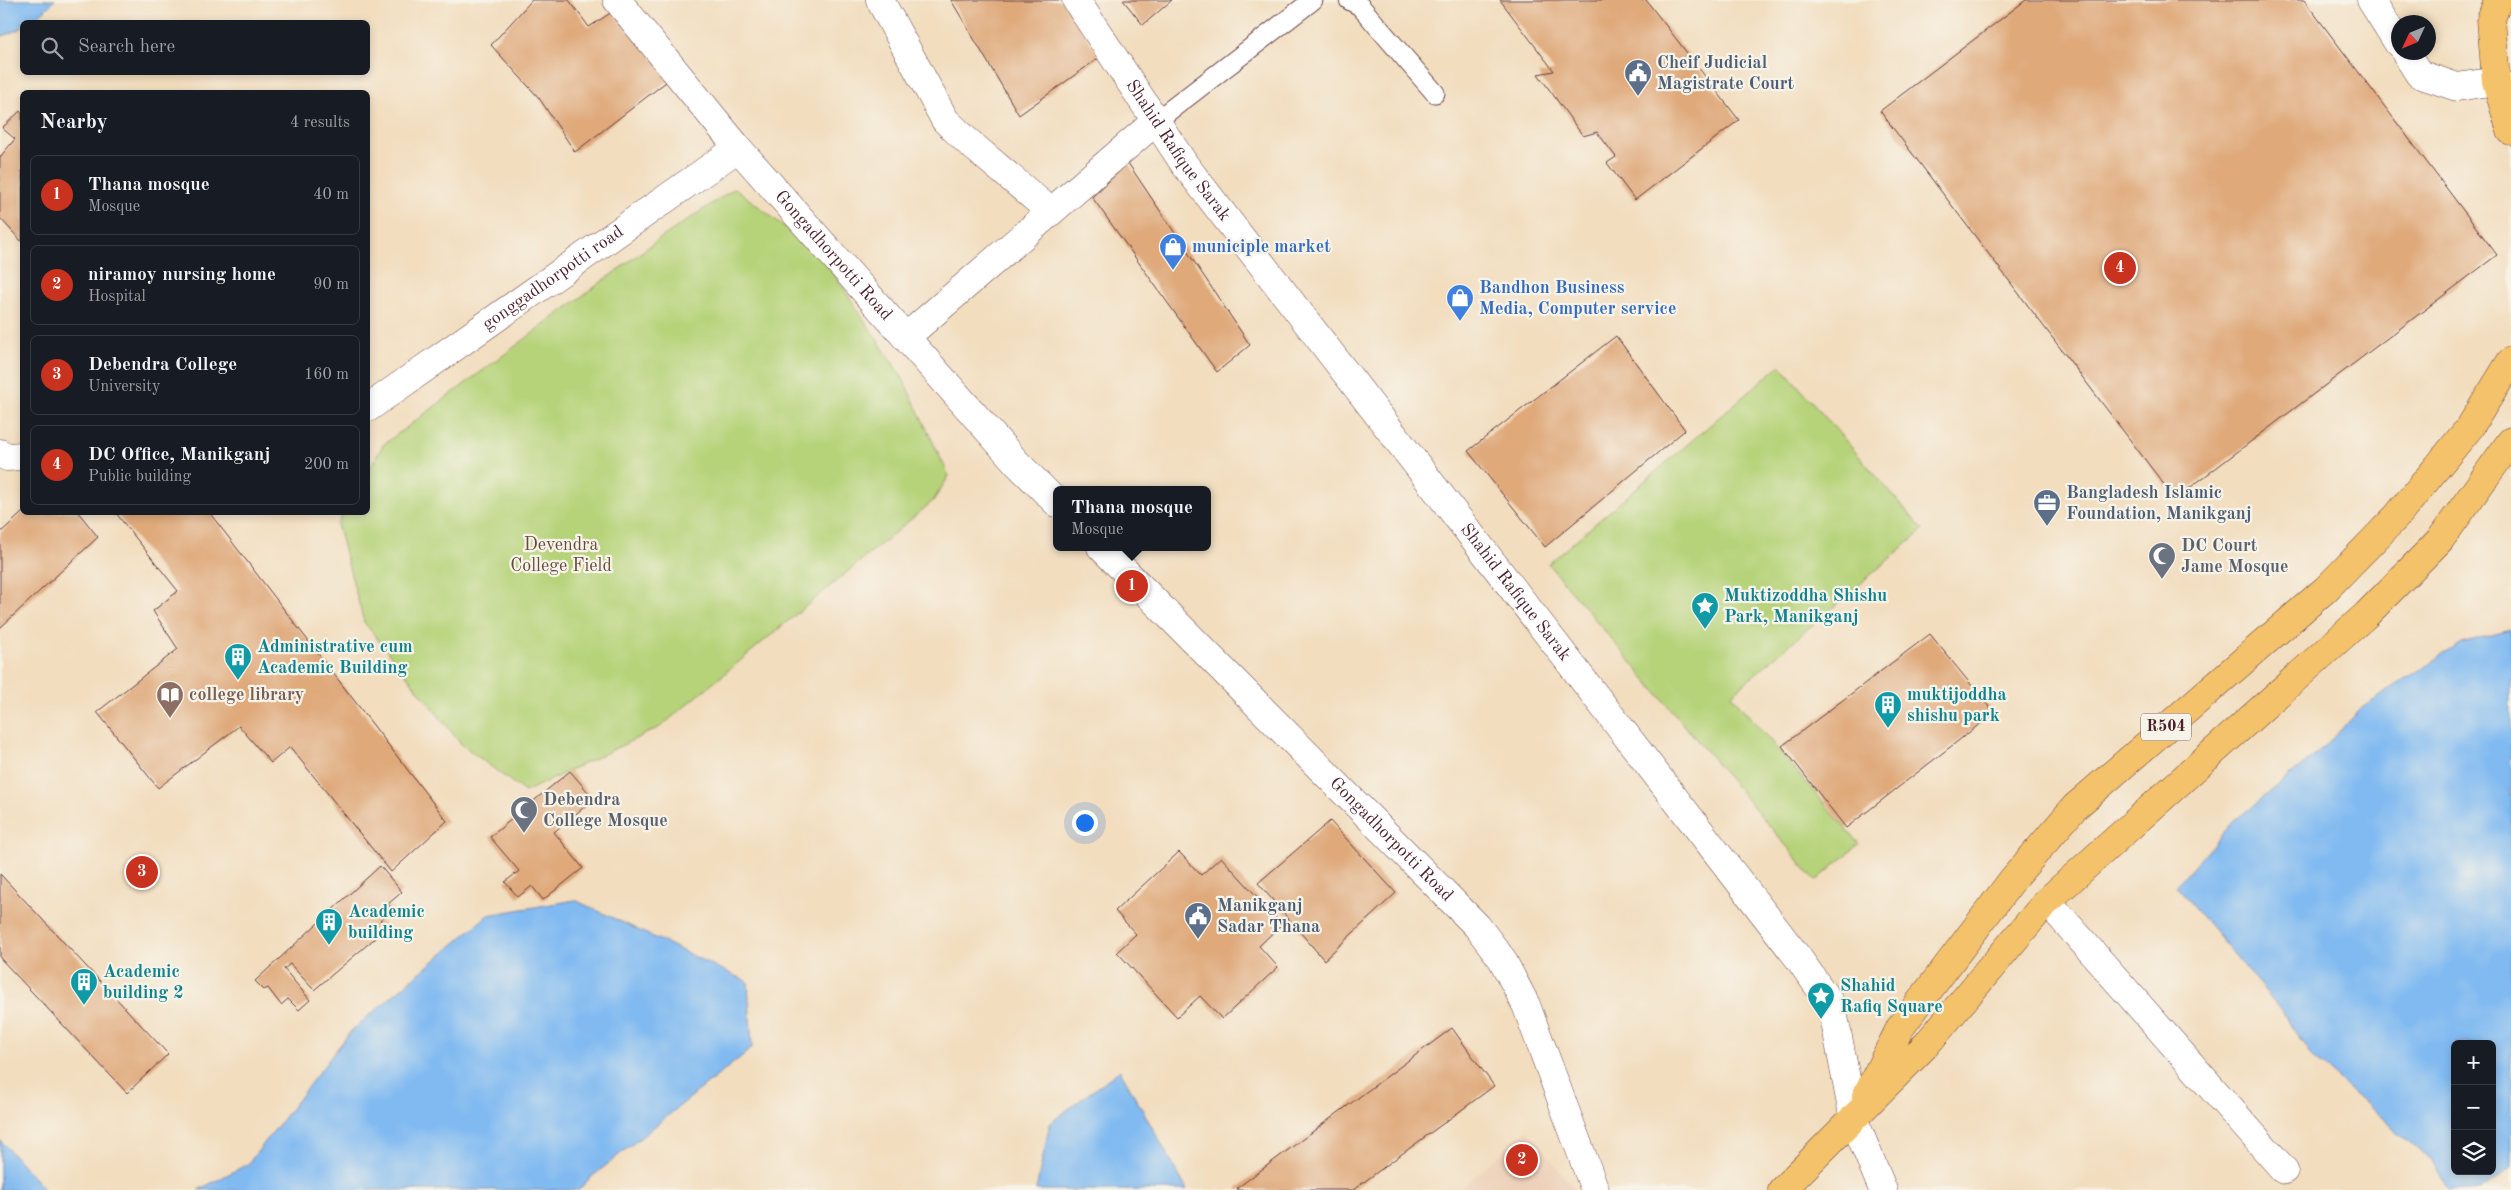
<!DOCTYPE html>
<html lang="en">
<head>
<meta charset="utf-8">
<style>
  :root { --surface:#171b24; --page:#242831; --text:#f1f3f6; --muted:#9ea1a6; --line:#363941; --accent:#c8321e }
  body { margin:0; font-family:"Old Standard TT",serif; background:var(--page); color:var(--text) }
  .controls { position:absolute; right:15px; bottom:15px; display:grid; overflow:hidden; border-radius:8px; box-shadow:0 2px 8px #0003 }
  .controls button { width:45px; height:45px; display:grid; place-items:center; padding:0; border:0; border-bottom:1px solid var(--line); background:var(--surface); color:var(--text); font:25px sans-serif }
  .compass { position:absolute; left:2391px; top:15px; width:45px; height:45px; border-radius:50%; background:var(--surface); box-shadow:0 2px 8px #0003; rotate:226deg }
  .you { position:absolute; left:1084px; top:822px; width:18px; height:18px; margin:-12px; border:4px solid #fff; border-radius:50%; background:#1a73e8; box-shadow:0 0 0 8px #1a73e833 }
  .badge { display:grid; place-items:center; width:32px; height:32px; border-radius:50%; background:var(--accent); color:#fff; font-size:16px; font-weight:700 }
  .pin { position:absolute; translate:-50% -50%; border:2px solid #fff; box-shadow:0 1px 5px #0006 }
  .popup { position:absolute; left:1053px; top:486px; width:158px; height:65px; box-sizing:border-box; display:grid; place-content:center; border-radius:8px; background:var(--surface); filter:drop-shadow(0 1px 4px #0005); font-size:16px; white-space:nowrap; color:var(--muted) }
  .popup b { font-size:19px; color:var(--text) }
  .popup::after { content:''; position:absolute; left:50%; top:100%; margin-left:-10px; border:10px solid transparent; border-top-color:var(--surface) }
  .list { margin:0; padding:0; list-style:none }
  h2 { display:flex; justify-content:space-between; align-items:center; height:65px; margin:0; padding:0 20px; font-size:21px }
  h2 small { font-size:16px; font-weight:400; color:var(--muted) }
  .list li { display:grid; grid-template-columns:32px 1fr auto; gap:15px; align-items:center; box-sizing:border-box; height:80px; margin:0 10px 10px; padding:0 10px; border:1px solid var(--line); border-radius:8px }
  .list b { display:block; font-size:19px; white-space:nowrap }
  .list p { margin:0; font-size:16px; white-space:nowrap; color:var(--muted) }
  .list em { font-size:16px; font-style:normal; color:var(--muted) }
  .icon { flex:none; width:28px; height:28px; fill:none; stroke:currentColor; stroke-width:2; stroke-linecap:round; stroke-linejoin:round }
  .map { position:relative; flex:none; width:2511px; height:1190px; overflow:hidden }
  .search { position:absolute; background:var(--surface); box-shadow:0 2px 8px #0003; left:20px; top:20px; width:350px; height:55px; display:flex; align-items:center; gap:12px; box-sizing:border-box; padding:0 18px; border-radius:8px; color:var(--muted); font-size:19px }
  .panel { position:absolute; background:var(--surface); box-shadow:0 2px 8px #0003; left:20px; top:90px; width:350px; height:425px; border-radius:8px }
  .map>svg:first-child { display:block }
  .built { fill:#eed1ba }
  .green { fill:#b6d379; stroke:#807952 }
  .water { fill:#80baf1; stroke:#656c8e; fill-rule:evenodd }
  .building { fill:#dfa97a }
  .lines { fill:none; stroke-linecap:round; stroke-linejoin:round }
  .service-casing { stroke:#633c41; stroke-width:21 }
  .minor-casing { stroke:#633c41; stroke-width:29 }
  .tertiary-casing { stroke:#633c41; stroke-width:29 }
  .primary-casing { stroke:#633c41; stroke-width:29 }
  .service { stroke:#fff; stroke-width:19 }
  .minor { stroke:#fff; stroke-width:28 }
  .tertiary { stroke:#fff; stroke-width:28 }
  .primary { stroke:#f3c26a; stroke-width:28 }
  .labels { text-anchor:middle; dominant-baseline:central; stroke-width:4.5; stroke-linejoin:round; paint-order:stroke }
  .shield { fill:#f7f3e8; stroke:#7e5f64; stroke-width:1 }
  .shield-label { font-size:16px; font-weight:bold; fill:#4a1f2b }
  .service-label { font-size:18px; font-weight:bold; fill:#4e5e75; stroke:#f7f3e8; text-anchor:start }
  .street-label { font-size:18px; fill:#4a1f2b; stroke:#f7f3e8 }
  .shop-label { font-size:18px; font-weight:bold; fill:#366cbe; stroke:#f7f3e8; text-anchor:start }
  .park-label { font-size:18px; fill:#654c3e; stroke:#f7f3e8 }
  .worship-label { font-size:18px; font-weight:bold; fill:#5b616d; stroke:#f7f3e8; text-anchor:start }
  .culture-label { font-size:18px; font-weight:bold; fill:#0d838f; stroke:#f7f3e8; text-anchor:start }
  .education-label { font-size:18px; font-weight:bold; fill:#785e54; stroke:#f7f3e8; text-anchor:start }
</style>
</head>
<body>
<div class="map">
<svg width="2511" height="1190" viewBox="0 0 2511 1190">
  <rect width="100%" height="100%" fill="#f7f3e8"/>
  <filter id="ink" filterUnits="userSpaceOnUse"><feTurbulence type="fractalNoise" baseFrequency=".02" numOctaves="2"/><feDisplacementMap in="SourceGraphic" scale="10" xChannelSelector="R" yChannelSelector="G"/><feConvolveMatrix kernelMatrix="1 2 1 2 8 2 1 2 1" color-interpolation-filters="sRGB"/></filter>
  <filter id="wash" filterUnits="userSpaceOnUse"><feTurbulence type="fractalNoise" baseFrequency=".0096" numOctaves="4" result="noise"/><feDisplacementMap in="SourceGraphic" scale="20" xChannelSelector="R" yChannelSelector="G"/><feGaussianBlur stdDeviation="1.12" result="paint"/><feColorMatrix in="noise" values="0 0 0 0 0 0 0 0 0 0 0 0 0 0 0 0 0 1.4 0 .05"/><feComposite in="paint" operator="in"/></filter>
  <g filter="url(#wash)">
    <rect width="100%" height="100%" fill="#f2ddbe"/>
    <path class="built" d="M1527 1130 1575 1190H1459Z"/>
    <g class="green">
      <path d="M735 188 823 257 903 379 949 476 933 501 660 727 525 792 461 744 364 622 337 524 344 513 368 512V472L383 445 655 242Z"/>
      <path d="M1780 365 1923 530 1731 695 1859 844 1816 881 1548 564Z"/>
    </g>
    <g class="water">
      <path d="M0 0H55L33 22H22V28L3 36 0 34Z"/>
      <path d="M2511 630V1167C2487 1190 2484 1190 2449 1190L2433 1163 2310 1054 2282 1011 2176 886 2233 822 2318 753 2363 707 2461 643ZM2455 1044H2492V1171H2455Z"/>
      <path d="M575 900 748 982 752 1048 589 1179 579 1190H198L248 1164 351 1031 488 915Z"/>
      <path d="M1120 1070 1187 1190H1036L1050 1123Z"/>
      <path d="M0 1140 45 1190H0Z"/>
    </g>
    <g id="blocks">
      <g class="building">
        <path d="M532 0H569L589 27 612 12 670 79 575 152 539 98 491 45Z"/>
        <path d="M951 0H1062L1100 57 1019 115Z"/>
        <path d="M1123 0H1172L1143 25Z"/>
        <path d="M1500 0H1646L1739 120 1635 200 1607 163 1616 157 1597 132 1583 136 1538 74 1554 71Z"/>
        <path d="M2026 0H2304L2497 255 2175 499 1880 111Z"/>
        <path d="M20 111 22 114V242L0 218V157L15 139 2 128Z"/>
        <path d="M1128 163 1250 345 1217 372 1092 197Z"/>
        <path d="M1616 336 1685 430 1545 547 1468 451Z"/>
        <path d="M23 512H78L98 537 0 628V533Z"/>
        <path d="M115 512H209L447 821 391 872 290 747 271 763 239 726 158 788 97 712 178 649 153 611 178 591Z"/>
        <path d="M1930 634 1994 713 1846 828 1782 746Z"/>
        <path d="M570 771 594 799 554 832 583 868 543 900 532 886 518 897 505 882 519 871 490 837Z"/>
        <path d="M1330 821 1396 893 1324 960 1258 883Z"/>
        <path d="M1179 852 1201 875 1221 857 1282 924 1259 946 1278 967 1222 1019 1200 996 1177 1017 1117 952 1136 934 1115 911Z"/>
        <path d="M380 866 402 892 388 904 393 910 380 920 387 928 314 990 290 964 284 969 310 1000 299 1010 288 999 281 1005 268 988 264 990 255 981Z"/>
        <path d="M0 874 168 1054 127 1093 0 958Z"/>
        <path d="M1452 1028 1494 1086 1353 1190H1238L1237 1188Z"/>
      </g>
    </g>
  </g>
  <g filter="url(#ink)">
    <use href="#blocks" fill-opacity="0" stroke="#633c41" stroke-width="1"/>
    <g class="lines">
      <defs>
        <g id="service">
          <path d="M1349 0 1360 6 1435 93"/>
          <path d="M1156 121 1313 0"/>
        </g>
        <g id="minor">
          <path d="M880 0 945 120 966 140 1050 211"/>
          <path d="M906 337 1156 121"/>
          <path id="s1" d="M368 408 738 148"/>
          <path d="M0 453 7 457 22 456"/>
          <path d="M2047 901 2284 1170"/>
          <path d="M1854 1120 1883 1190"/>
        </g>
        <g id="tertiary">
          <path id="s2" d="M617 0 738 148 1017 463 1057 503"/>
          <path id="s3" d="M1076 0 1185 165 1799 959 1832 1006 1854 1120"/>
          <path d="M2371 0 2398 43"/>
          <path d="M2405 52 2419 74 2457 87 2496 81 2511 91"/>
          <path id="s4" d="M1101 547 1477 926 1502 959 1526 1005 1595 1190"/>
        </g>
        <g id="primary">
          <path d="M2498 0 2491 19 2496 81 2511 131"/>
          <path d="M1866 1096 1900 1028 2013 879 2075 807 2326 589 2397 516 2470 427 2511 361"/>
          <path d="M1782 1190 1925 1046 2047 901 2366 615 2440 540 2511 441"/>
        </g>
      </defs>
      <use href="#service" class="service-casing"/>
      <use href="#minor" class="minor-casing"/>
      <use href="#tertiary" class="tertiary-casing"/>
      <use href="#primary" class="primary-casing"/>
      <use href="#service" class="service"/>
      <use href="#minor" class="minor"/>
      <use href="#tertiary" class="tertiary"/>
      <use href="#primary" class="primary"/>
    </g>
  </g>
  <defs>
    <symbol id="civic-pin" viewBox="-11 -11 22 30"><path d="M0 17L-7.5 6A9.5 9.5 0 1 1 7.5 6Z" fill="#5c6f8a" stroke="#f7f3e8"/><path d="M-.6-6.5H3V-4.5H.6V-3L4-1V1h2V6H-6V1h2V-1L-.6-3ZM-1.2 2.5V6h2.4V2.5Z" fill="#fff"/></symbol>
    <symbol id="shop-pin" viewBox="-11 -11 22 30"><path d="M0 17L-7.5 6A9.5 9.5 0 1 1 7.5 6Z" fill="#3f7fe0" stroke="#f7f3e8"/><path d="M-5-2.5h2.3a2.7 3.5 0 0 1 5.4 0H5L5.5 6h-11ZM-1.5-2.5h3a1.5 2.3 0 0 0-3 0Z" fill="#fff"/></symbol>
    <symbol id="office-pin" viewBox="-11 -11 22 30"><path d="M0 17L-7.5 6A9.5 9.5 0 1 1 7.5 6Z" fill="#5c6f8a" stroke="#f7f3e8"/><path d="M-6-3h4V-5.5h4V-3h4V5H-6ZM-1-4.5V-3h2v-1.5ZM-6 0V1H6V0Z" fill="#fff"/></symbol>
    <symbol id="mosque-pin" viewBox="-11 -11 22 30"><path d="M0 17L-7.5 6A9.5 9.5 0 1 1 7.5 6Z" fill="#6b7280" stroke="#f7f3e8"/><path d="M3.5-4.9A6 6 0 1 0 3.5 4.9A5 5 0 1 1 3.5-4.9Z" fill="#fff"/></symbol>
    <symbol id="sight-pin" viewBox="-11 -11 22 30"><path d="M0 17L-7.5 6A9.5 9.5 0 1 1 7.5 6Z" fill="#0f9aa8" stroke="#f7f3e8"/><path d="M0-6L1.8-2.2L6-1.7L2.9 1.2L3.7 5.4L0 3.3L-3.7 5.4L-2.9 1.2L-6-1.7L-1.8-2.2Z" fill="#fff"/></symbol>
    <symbol id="building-pin" viewBox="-11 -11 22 30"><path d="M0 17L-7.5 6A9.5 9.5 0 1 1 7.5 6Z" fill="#0f9aa8" stroke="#f7f3e8"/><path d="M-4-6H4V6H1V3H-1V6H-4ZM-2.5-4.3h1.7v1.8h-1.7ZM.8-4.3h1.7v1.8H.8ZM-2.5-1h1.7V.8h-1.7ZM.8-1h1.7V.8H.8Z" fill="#fff"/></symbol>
    <symbol id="library-pin" viewBox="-11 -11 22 30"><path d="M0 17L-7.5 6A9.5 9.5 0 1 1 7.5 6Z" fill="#8d6e63" stroke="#f7f3e8"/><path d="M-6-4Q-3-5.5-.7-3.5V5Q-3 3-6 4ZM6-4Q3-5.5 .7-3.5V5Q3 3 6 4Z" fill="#fff"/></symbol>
  </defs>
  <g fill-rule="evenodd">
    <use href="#civic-pin" x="1622" y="57" width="32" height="43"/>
    <use href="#shop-pin" x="1157" y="231" width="32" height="43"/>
    <use href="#shop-pin" x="1444" y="282" width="32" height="43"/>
    <use href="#office-pin" x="2031" y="487" width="32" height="43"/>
    <use href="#mosque-pin" x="2146" y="540" width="32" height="43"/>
    <use href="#sight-pin" x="1689" y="590" width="32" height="43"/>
    <use href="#building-pin" x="222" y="641" width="32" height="43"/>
    <use href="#library-pin" x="154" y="679" width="32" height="43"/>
    <use href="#building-pin" x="1872" y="689" width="32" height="43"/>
    <use href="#mosque-pin" x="508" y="794" width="32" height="43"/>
    <use href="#civic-pin" x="1182" y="900" width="32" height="43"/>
    <use href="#building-pin" x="313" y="906" width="32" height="43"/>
    <use href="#building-pin" x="68" y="966" width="32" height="43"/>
    <use href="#sight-pin" x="1805" y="980" width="32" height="43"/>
  </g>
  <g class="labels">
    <rect class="shield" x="2141" y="713.5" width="50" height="27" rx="4"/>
    <g class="shield-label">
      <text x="2166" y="727">R504</text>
    </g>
    <g class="service-label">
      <text x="1657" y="63">Cheif Judicial<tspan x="1657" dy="21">Magistrate Court</tspan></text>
      <text x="2066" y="493">Bangladesh Islamic<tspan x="2066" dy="21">Foundation, Manikganj</tspan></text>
      <text x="1217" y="906">Manikganj<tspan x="1217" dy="21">Sadar Thana</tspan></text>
    </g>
    <g class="street-label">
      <text stroke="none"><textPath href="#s3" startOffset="182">Shahid Rafique Sarak</textPath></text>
      <text stroke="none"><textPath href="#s2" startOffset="335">Gongadhorpotti Road</textPath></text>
      <text stroke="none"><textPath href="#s1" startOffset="226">gonggadhorpotti road</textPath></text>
      <text stroke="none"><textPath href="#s3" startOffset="738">Shahid Rafique Sarak</textPath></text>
      <text stroke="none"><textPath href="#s4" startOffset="412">Gongadhorpotti Road</textPath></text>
    </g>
    <g class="shop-label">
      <text x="1192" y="247">municiple market</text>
      <text x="1479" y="288">Bandhon Business<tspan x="1479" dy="21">Media, Computer service</tspan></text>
    </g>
    <g class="park-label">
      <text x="561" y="545">Devendra<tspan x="561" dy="21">College Field</tspan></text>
    </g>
    <g class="worship-label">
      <text x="2181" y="546">DC Court<tspan x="2181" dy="21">Jame Mosque</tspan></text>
      <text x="543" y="800">Debendra<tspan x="543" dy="21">College Mosque</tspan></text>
    </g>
    <g class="culture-label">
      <text x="1724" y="596">Muktizoddha Shishu<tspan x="1724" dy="21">Park, Manikganj</tspan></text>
      <text x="257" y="647">Administrative cum<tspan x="257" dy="21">Academic Building</tspan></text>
      <text x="1907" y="695">muktijoddha<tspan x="1907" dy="21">shishu park</tspan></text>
      <text x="348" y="912">Academic<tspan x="348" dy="21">building</tspan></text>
      <text x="103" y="972">Academic<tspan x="103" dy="21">building 2</tspan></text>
      <text x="1840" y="986">Shahid<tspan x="1840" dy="21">Rafiq Square</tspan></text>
    </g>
    <g class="education-label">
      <text x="189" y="695">college library</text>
    </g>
  </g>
</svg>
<div class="controls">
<button>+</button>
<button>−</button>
<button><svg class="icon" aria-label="layers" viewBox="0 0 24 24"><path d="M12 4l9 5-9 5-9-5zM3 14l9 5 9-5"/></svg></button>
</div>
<svg class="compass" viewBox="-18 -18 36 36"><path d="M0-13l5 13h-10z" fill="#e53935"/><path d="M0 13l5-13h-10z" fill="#9ea1a6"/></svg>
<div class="you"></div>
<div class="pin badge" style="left:1132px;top:586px">1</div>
<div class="popup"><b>Thana mosque</b>Mosque</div>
<div class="pin badge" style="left:1522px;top:1160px">2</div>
<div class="pin badge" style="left:142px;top:872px">3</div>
<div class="pin badge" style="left:2120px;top:268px">4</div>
<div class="search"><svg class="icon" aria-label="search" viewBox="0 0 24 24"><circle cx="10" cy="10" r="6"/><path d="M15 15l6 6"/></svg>Search here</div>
<section class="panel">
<h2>Nearby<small>4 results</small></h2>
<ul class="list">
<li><span class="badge">1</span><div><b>Thana mosque</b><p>Mosque</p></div><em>40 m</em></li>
<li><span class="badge">2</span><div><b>niramoy nursing home</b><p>Hospital</p></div><em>90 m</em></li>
<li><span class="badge">3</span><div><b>Debendra College</b><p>University</p></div><em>160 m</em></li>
<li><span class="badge">4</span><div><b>DC Office, Manikganj</b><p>Public building</p></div><em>200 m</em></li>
</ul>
</section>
</div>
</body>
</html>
